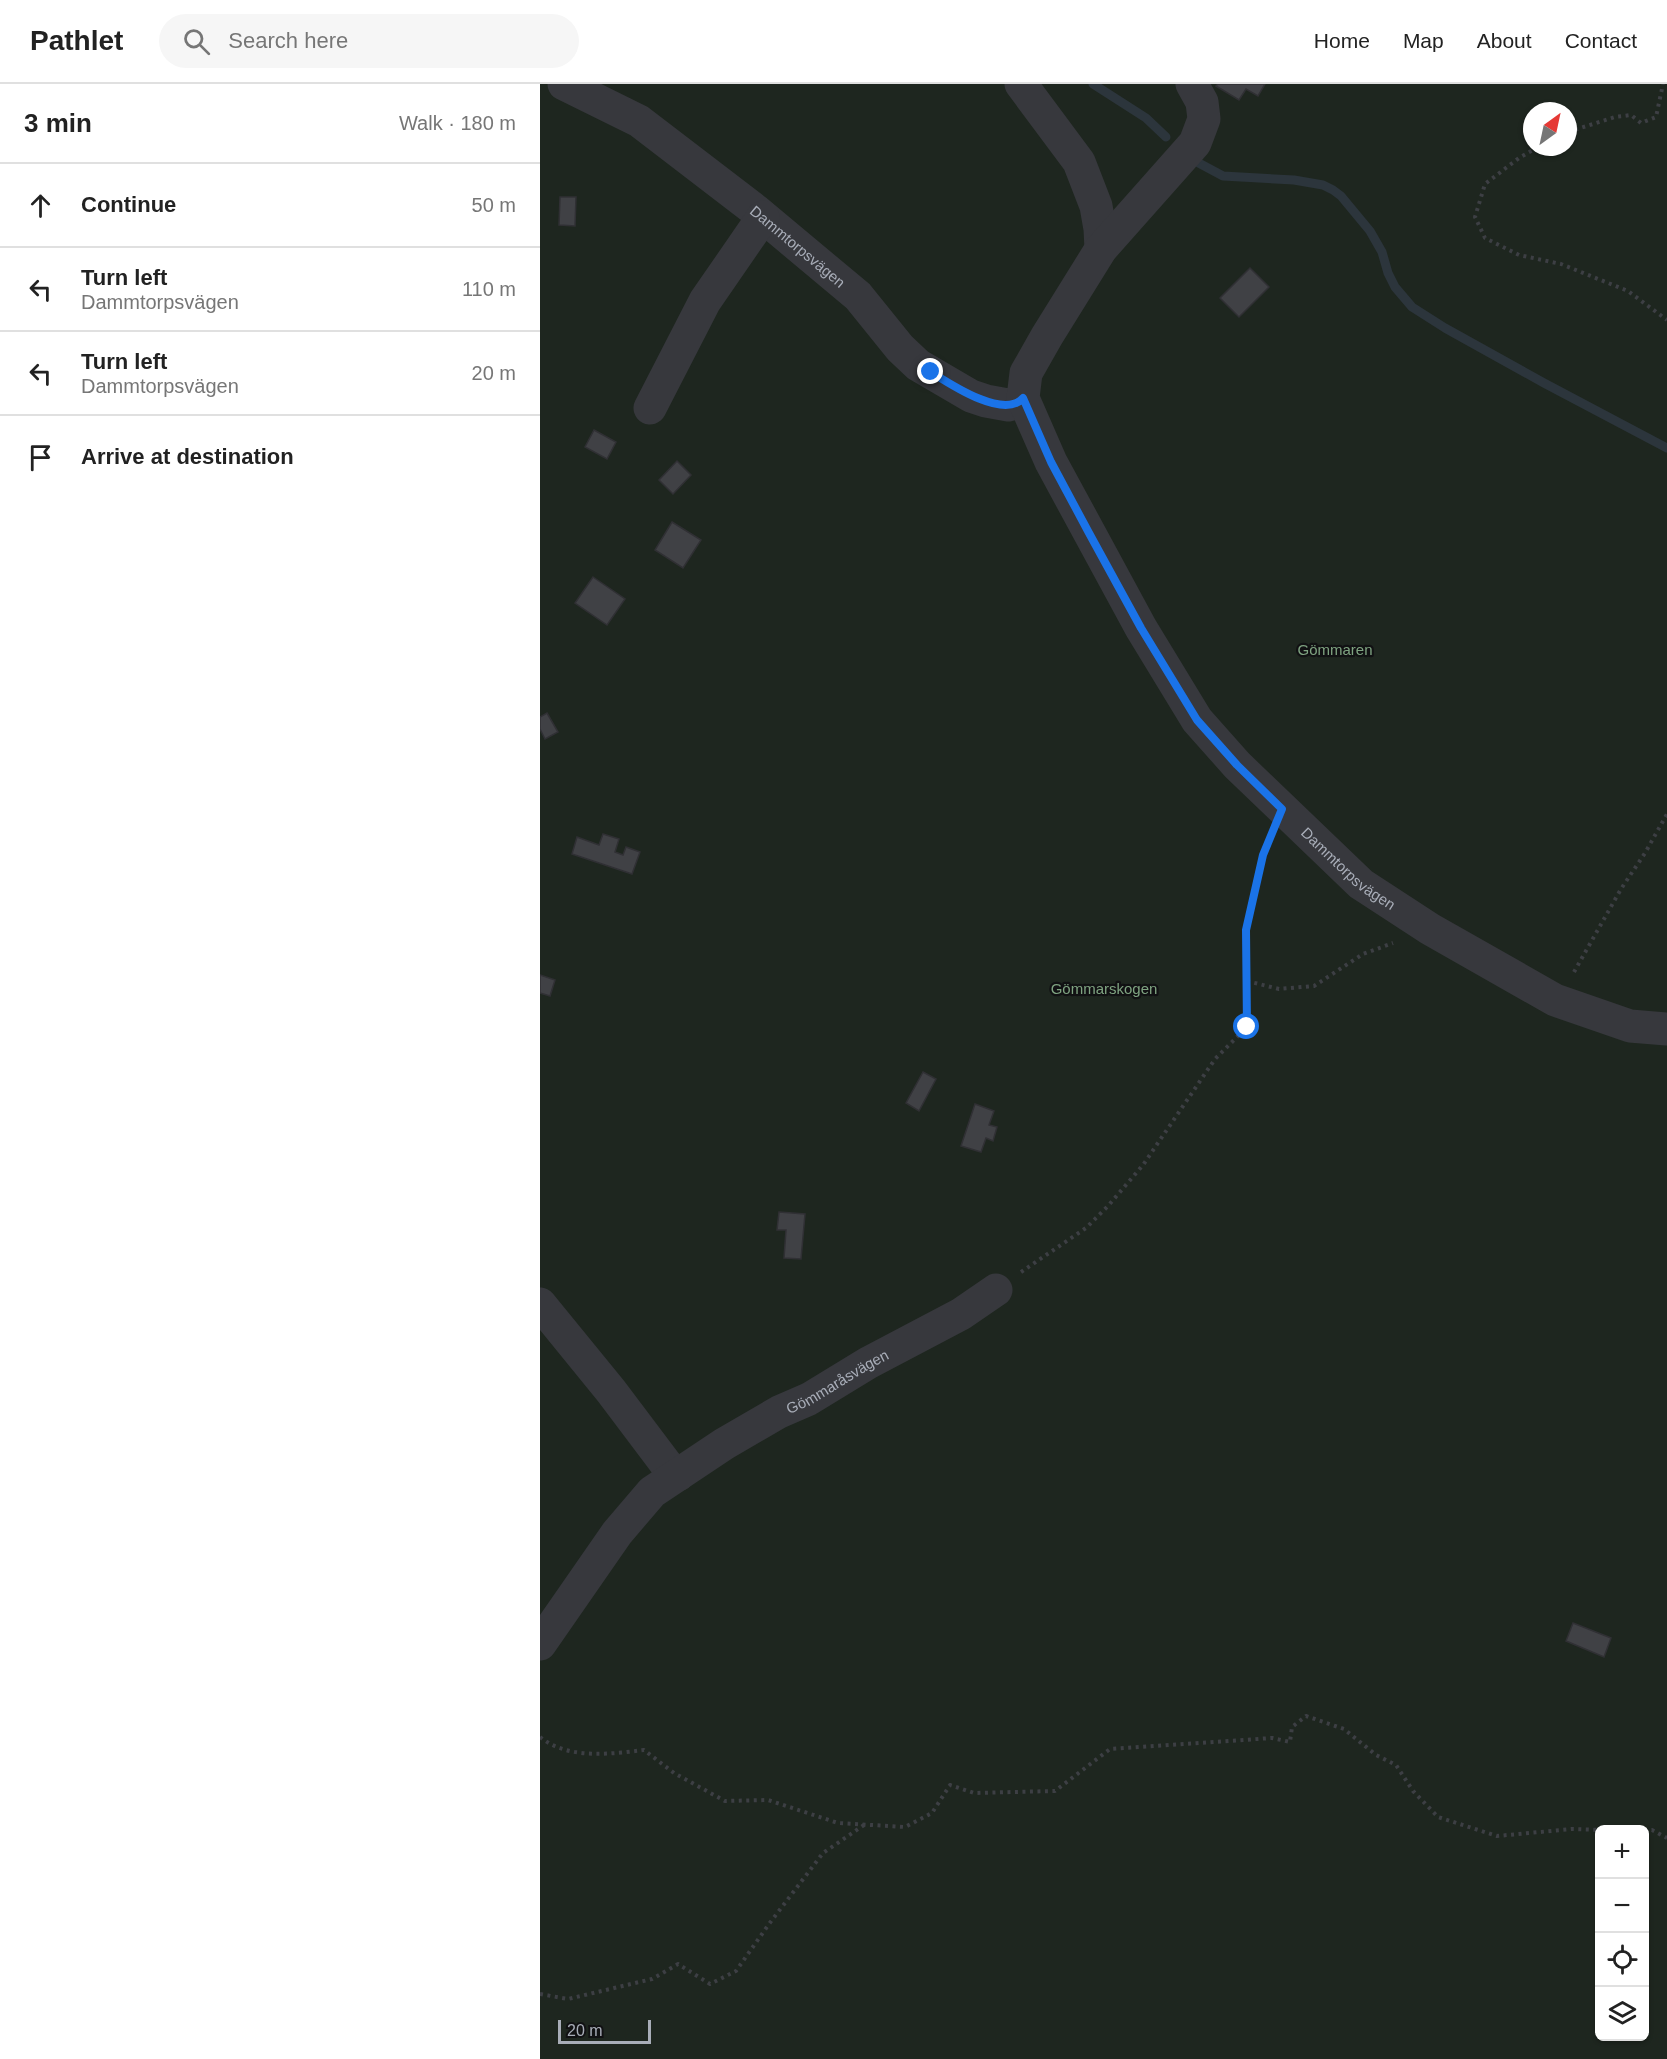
<!DOCTYPE html>
<html lang="en">
<head>
<meta charset="utf-8">
<style>
  :root { --surface:#fff; --page:#f6f6f6; --text:#222; --muted:#767676; --line:#e0e0e0 }
  body { margin:0; font-family:Arial,sans-serif; background:var(--page); color:var(--text) }
  .controls { position:absolute; right:18px; bottom:18px; display:grid; overflow:hidden; border-radius:9px; box-shadow:0 2px 4px #0004 }
  .controls button { width:54px; height:54px; display:grid; place-items:center; padding:0; border:0; border-bottom:2px solid var(--line); background:var(--surface); color:var(--text); font:30px sans-serif }
  .compass { position:absolute; left:983px; top:18px; width:54px; height:54px; border-radius:50%; background:var(--surface); box-shadow:0 2px 4px #0004; rotate:33deg }
  .scale { position:absolute; left:18px; bottom:15px; width:93px; box-sizing:border-box; padding-left:6px; border:3px solid #a8adb8; border-top:0; font-size:16px; line-height:21px; white-space:nowrap; color:#a8adb8; -webkit-text-stroke:4px #111113; paint-order:stroke }
  .stop { position:absolute; width:18px; height:18px; margin:-14px; border:4px solid #1a73e8; border-radius:50%; background:#fff }
  .stop.end { background:#1a73e8; border-color:#fff; box-shadow:0 2px 6px #0008 }
  .list { margin:0; padding:0; list-style:none }
  h2 { display:flex; justify-content:space-between; align-items:center; height:78px; margin:0; padding:0 24px; font-size:26px }
  h2 small { font-size:20px; font-weight:400; color:var(--muted) }
  .list li { display:grid; grid-template-columns:39px 1fr auto; gap:18px; align-items:center; box-sizing:border-box; height:84px; padding:0 24px; border-top:2px solid var(--line) }
  .list b { display:block; font-size:22px; white-space:nowrap }
  .list p { margin:0; font-size:20px; white-space:nowrap; color:var(--muted) }
  .list em { font-size:20px; font-style:normal; color:var(--muted) }
  .icon { flex:none; width:33px; height:33px; fill:none; stroke:currentColor; stroke-width:2; stroke-linecap:round; stroke-linejoin:round }
  .map { position:relative; flex:none; width:1127px; height:1975px; overflow:hidden }
  header { display:flex; align-items:center; gap:36px; box-sizing:border-box; height:84px; padding:0 30px; background:var(--surface); border-bottom:2px solid var(--line) }
  header strong { font-size:28px }
  nav { display:flex; gap:33px; margin-inline-start:auto; font-size:21px }
  .search { width:420px; height:54px; background:var(--page); display:flex; align-items:center; gap:15px; box-sizing:border-box; padding:0 21px; border-radius:33px; color:var(--muted); font-size:22px }
  main { display:flex }
  aside { flex:1; background:var(--surface) }
  .map>svg:first-child { display:block }
  .green { fill:#1e261f; fill-rule:evenodd }
  .lines { fill:none; stroke-linecap:round; stroke-linejoin:round }
  .stream { stroke:#2c353c; stroke-width:9 }
  .building { fill:#404145; stroke:#303034; stroke-width:1.5 }
  .path { stroke:#3d3f44; stroke-width:4; stroke-dasharray:3 4.5; stroke-linecap:butt }
  .minor { stroke:#37383d; stroke-width:33 }
  .route { stroke:#1a73e8; stroke-width:8 }
  .labels { text-anchor:middle; dominant-baseline:central; stroke-width:4.5; stroke-linejoin:round; paint-order:stroke }
  .street-label { font-size:15px; fill:#a8adb8; stroke:#111113 }
  .park-label { font-size:15px; fill:#7fa381; stroke:#111113 }
</style>
</head>
<body>
<header>
<strong>Pathlet</strong>
<div class="search"><svg class="icon" aria-label="search" viewBox="0 0 24 24"><circle cx="10" cy="10" r="6"/><path d="M15 15l6 6"/></svg>Search here</div>
<nav><a>Home</a><a>Map</a><a>About</a><a>Contact</a></nav>
</header>
<main>
<aside>
<h2>3 min<small>Walk · 180 m</small></h2>
<ul class="list">
<li><svg class="icon" aria-label="ahead" viewBox="0 0 24 24"><path d="M12 20V5M6 11l6-6 6 6"/></svg><div><b>Continue</b></div><em>50 m</em></li>
<li><svg class="icon" aria-label="left" viewBox="0 0 24 24"><path d="M17 20v-9H6M10 6l-5 5 5 5"/></svg><div><b>Turn left</b><p>Dammtorpsvägen</p></div><em>110 m</em></li>
<li><svg class="icon" aria-label="left" viewBox="0 0 24 24"><path d="M17 20v-9H6M10 6l-5 5 5 5"/></svg><div><b>Turn left</b><p>Dammtorpsvägen</p></div><em>20 m</em></li>
<li><svg class="icon" aria-label="arrive" viewBox="0 0 24 24"><path d="M6 21V4h12l-3 4 3 4H6"/></svg><div><b>Arrive at destination</b></div></li>
</ul>
</aside>
<div class="map">
<svg width="1127" height="1975" viewBox="0 0 1127 1975">
  <rect width="100%" height="100%" fill="#161618"/>
  <path class="green" d="M0 0H1127V1975H0ZM992 27H1028V63H992ZM1060 1746H1104V1952H1060Z"/>
  <g class="lines">
    <g class="stream">
      <path d="M553 0 606 34 626 53"/>
      <path d="M655 77 683 92 754 96 783 101 793 106 801 112 830 147 842 168 848 189 855 203 872 223 905 244 1004 299 1127 364"/>
    </g>
  </g>
  <g class="building">
    <path d="M678 0H725L718 12 706 5 699 16 676 2Z"/>
    <path d="M20 113H36L35 142 19 141Z"/>
    <path d="M710 184 729 203 699 233 680 214Z"/>
    <path d="M54 346 76 358 67 375 45 363Z"/>
    <path d="M137 377 151 391 133 410 119 396Z"/>
    <path d="M132 438 161 456 143 484 115 466Z"/>
    <path d="M53 493 85 515 67 541 35 519Z"/>
    <path d="M7 629 18 648 5 655 0 645V633Z"/>
    <path d="M63 750 79 755 75 768 83 771 86 763 100 768 92 790 32 770 37 753 59 761Z"/>
    <path d="M0 891 15 896 10 912 0 909Z"/>
    <path d="M383 988 396 995 379 1027 366 1019Z"/>
    <path d="M435 1020 454 1027 449 1041 457 1043 453 1057 446 1054 441 1068 421 1062Z"/>
    <path d="M239 1128 265 1130 261 1175 244 1174 246 1146H237Z"/>
    <path d="M1033 1539 1071 1554 1064 1573 1026 1557Z"/>
  </g>
  <g class="lines">
    <g class="path">
      <path d="M1028 48 1075 33 1091 31 1101 39 1116 33 1123 0"/>
      <path d="M998 63 979 74 945 100 935 133 945 154 979 171 1021 180 1088 207 1127 236"/>
      <path d="M1034 888 1081 805 1105 769 1127 730"/>
      <path d="M707 897 739 905 774 902 823 870 853 859"/>
      <path d="M481 1188 546 1144 568 1122 603 1081 675 975 707 943 706 846 723 771 729 756"/>
      <path d="M0 1653C28 1676 71 1670 104 1666L134 1689 185 1717 228 1716 298 1739 365 1743 392 1729 410 1701 434 1709 515 1707 570 1665 732 1654 750 1658 752 1643 766 1632 804 1645 836 1671 856 1681 873 1707 898 1733 957 1752 1032 1745 1060 1746"/>
      <path d="M1104 1746H1112L1127 1754"/>
      <path d="M0 1910 28 1915 112 1895 138 1880 170 1900 196 1887 229 1840 283 1769 324 1741"/>
    </g>
    <g class="minor">
      <path id="s1" d="M24 0 99 37 215 126 318 212 360 264 378 281 431 312 446 317 468 321 479 318 483 314"/>
      <path d="M481 0 539 78 556 122 560 145 561 165"/>
      <path id="s2" d="M652 0 662 18 664 35 655 59 561 165 507 252 486 289 483 314 511 378 601 544 657 636 697 681 821 800 890 845 1015 916 1090 942 1127 945"/>
      <path d="M110 324 165 217 223 133"/>
      <path d="M0 1220 71 1307 129 1384 138 1391"/>
      <path id="s3" d="M0 1560 77 1449 112 1408 184 1360 239 1328 269 1315 328 1279 421 1230 456 1206"/>
    </g>
  </g>
  <g class="lines">
    <path class="route" d="M391 288C410 300 464 336 483 314L511 378 549 449 601 544 657 636 697 681 742 725 723 771 706 846 707 943"/>
  </g>
  <g class="labels">
    <g class="street-label">
      <text stroke="none"><textPath href="#s1" startOffset="286">Dammtorpsvägen</textPath></text>
      <text stroke="none"><textPath href="#s2" startOffset="954">Dammtorpsvägen</textPath></text>
      <text stroke="none"><textPath href="#s3" startOffset="405">Gömmaråsvägen</textPath></text>
    </g>
    <g class="park-label">
      <text x="795" y="565">Gömmaren</text>
      <text x="564" y="904">Gömmarskogen</text>
    </g>
  </g>
</svg>
<div class="controls">
<button>+</button>
<button>−</button>
<button><svg class="icon" aria-label="locate" viewBox="0 0 24 24"><circle cx="12" cy="12" r="6"/><path d="M12 2v4M12 18v4M2 12h4M18 12h4"/></svg></button>
<button><svg class="icon" aria-label="layers" viewBox="0 0 24 24"><path d="M12 4l9 5-9 5-9-5zM3 14l9 5 9-5"/></svg></button>
</div>
<svg class="compass" viewBox="-18 -18 36 36"><path d="M0-13l5 13h-10z" fill="#e53935"/><path d="M0 13l5-13h-10z" fill="#767676"/></svg>
<div class="scale">20 m</div>
<div class="stop" style="left:707px;top:943px"></div>
<div class="stop end" style="left:391px;top:288px"></div>
</div>
</main>
</body>
</html>
